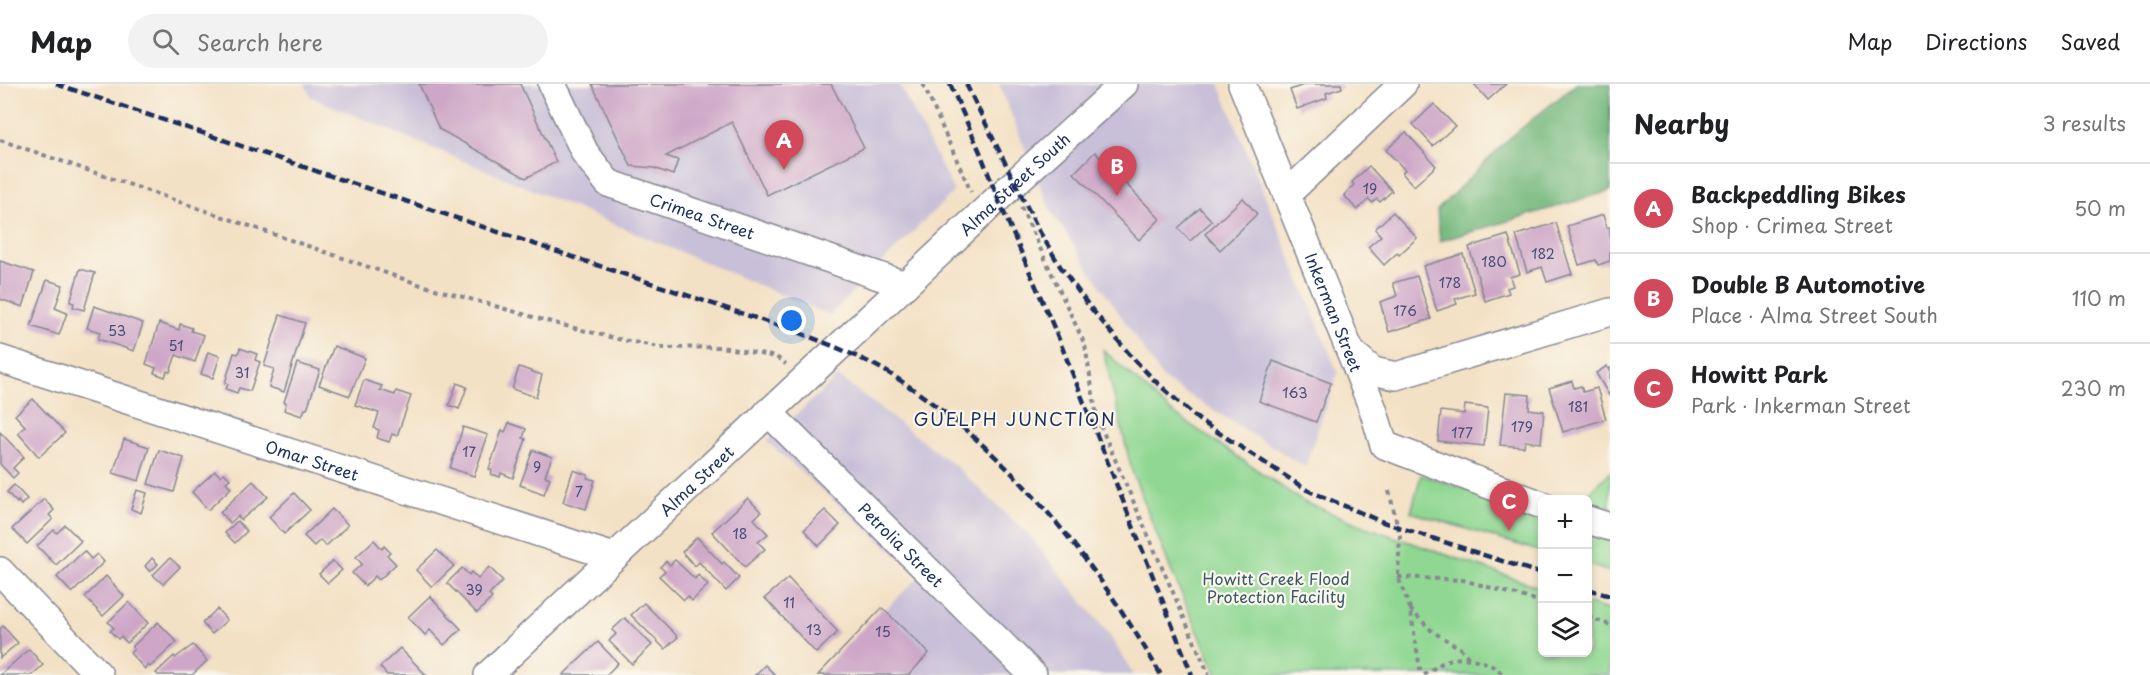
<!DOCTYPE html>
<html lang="en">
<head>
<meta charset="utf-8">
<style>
  :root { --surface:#fff; --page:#f2f2f2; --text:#202124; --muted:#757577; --line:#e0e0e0; --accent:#d1495b }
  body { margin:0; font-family:"Playpen Sans",sans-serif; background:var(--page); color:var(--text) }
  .controls { position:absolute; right:18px; bottom:18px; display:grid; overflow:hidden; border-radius:9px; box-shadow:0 3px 9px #0003 }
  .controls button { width:54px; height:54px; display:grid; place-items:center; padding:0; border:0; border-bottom:2px solid var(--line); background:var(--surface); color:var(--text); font:30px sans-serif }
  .you { position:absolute; left:792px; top:237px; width:21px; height:21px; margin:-15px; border:4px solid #fff; border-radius:50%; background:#1a73e8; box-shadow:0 0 0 9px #1a73e833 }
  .badge { display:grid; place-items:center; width:39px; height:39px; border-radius:50%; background:var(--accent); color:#fff; font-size:20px; font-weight:700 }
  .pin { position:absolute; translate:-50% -50px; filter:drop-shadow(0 2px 3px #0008) }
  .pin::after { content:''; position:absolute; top:32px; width:21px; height:18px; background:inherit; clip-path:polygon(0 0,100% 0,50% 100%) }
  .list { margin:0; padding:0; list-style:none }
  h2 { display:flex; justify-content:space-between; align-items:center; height:78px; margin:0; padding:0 24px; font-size:26px }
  h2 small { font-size:20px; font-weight:400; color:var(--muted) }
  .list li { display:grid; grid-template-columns:39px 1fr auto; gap:18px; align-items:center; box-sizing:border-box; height:90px; padding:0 24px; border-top:2px solid var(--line) }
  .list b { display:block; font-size:22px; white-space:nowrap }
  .list p { margin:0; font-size:20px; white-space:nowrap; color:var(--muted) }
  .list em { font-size:20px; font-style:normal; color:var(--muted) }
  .icon { flex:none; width:33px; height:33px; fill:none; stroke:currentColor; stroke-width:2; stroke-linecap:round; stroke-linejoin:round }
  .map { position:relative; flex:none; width:1610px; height:591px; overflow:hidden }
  header { display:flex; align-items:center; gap:36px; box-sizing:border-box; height:84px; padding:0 30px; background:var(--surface); border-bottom:2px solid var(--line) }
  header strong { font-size:28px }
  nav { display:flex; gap:33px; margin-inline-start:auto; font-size:21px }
  .search { width:420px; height:54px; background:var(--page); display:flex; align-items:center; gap:15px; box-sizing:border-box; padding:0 21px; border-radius:33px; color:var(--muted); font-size:22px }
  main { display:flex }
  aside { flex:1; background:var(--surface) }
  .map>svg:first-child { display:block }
  .industrial { fill:#c8bfd8 }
  .green { fill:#8fd792; stroke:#558378; stroke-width:1.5 }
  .forest { fill:#73b87c; stroke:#47746d; stroke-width:1.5 }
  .building { fill:#cea7c8 }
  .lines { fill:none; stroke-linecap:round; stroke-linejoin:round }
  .minor-casing { stroke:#878892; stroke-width:30 }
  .path { stroke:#878892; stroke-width:4; stroke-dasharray:4.5 4.5; stroke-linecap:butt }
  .minor { stroke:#fff; stroke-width:27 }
  .rail { stroke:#1b2f5e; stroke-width:4.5; stroke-dasharray:9 4.5; stroke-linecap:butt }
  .labels { text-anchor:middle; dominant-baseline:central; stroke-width:4.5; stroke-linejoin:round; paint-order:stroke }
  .number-label { font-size:14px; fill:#484d78 }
  .street-label { font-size:16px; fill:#1b2f5e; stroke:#fbf7ec }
  .park-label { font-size:16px; fill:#38596b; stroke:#fbf7ec }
  .neighbourhood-label { font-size:18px; letter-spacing:1.5px; fill:#1b2f5e; stroke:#fbf7ec }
</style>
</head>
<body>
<header>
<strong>Map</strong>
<div class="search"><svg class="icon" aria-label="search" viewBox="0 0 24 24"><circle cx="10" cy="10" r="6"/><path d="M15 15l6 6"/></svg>Search here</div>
<nav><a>Map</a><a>Directions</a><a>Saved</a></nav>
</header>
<main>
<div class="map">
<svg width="1610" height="591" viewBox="0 0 1610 591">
  <rect width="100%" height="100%" fill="#fbf7ec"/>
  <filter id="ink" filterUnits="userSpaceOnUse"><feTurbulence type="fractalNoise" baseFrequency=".0167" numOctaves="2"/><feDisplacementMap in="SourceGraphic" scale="12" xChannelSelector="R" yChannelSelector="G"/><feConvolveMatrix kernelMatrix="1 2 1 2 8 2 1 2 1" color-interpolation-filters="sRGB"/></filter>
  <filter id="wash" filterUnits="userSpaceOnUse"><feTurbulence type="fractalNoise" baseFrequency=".008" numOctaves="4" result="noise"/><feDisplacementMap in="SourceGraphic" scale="24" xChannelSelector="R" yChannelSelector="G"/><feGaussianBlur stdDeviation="1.35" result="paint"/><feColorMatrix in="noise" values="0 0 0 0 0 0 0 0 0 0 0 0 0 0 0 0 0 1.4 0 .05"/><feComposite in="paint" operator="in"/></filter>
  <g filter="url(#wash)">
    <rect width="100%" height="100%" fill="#f3e1c5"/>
    <g class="industrial">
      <path d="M305 0H899L954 107 830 231 311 13Z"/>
      <path d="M999 0H1219L1338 289 1305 383 1163 295 1049 124Z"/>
      <path d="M838 292 954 381 1030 452 1110 552 1134 591H817L920 492 767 358Z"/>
    </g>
    <g class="green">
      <path d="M1103 266 1169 326 1304 418 1366 443 1542 504V568H1588V519L1610 527V591H1217L1171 486 1132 387Z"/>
      <path d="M1610 388V488L1588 481V416H1582Z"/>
      <path d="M1421 391 1542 429V468L1411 428Z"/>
    </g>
    <path class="forest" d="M1576 0H1610V107L1440 157 1437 126 1512 52Z"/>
    <g id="blocks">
      <g class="building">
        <path d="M419 0H520L556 78 526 94 439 45Z"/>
        <path d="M592 0H831L864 64 767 111 732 38 666 72 678 76 673 91 654 84 631 82Z"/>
        <path d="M1306 0H1341L1342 4 1326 9 1327 14 1297 25 1290 6Z"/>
        <path d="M1474 0H1506L1488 16Z"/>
        <path d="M1434 20 1455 42 1433 62 1413 40Z"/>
        <path d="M1406 48 1436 82 1414 102 1402 89 1405 86 1386 66Z"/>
        <path d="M1095 68 1160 135 1139 156 1074 89Z"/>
        <path d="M1369 82 1392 107 1380 118 1377 115 1372 119 1369 115 1357 126 1344 111 1354 101 1352 98Z"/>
        <path d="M1243 114 1257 130 1220 166 1205 150Z"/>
        <path d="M1200 124 1212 137 1190 157 1178 144Z"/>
        <path d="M1393 128 1417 154 1399 171 1397 169 1384 181 1368 163 1381 152 1375 145Z"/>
        <path d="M1603 131 1607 144 1610 143V177L1598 181 1596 176 1579 181 1567 142Z"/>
        <path d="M1556 139 1572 190 1547 198 1542 183 1527 188 1516 151Z"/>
        <path d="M1508 151 1520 190 1510 193 1513 202 1507 204 1509 209 1485 217 1469 163Z"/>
        <path d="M1463 170 1475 209 1455 215 1457 220 1437 227 1423 182Z"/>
        <path d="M0 177 34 188 23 223 0 215Z"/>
        <path d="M80 185 95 189 84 226 73 223 74 219 70 218Z"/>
        <path d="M1417 192 1431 235 1389 248 1380 218 1397 212 1393 199Z"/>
        <path d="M47 196 63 201 55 224 67 229 59 251 31 242Z"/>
        <path d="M94 222 143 239 134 267 98 255 100 248 87 244Z"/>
        <path d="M280 231 305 239 284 308 269 303 274 285 264 282Z"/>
        <path d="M159 239 179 246 180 240 192 244 191 247 204 251 195 278 176 271 170 288 167 287 165 293 154 289 156 284 146 280Z"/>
        <path d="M334 262 365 274 350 312 319 301Z"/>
        <path d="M240 264 257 270 255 276 260 278 250 307 239 304 237 309 226 305 228 300 225 299 234 269 238 270Z"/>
        <path d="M208 268 220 272 213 294 201 290Z"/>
        <path d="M1273 277 1331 299 1316 338 1259 317Z"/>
        <path d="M297 279 320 286 307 325H305L302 332 284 326 286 319 284 318Z"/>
        <path d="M1607 282 1608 285 1610 284V313L1596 289Z"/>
        <path d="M519 283 542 291 536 313 512 305Z"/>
        <path d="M364 296 382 302 380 306 395 311 396 307 411 312 397 352 392 350 389 358 377 354 379 346 374 344 379 329 355 321Z"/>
        <path d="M1572 297 1574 304 1581 302 1583 308 1597 304 1606 335 1563 348 1549 304Z"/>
        <path d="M457 299 467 303 459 325 449 321Z"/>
        <path d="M1506 309 1530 311 1529 325 1544 327 1541 359 1525 357 1524 363 1500 361Z"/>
        <path d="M33 315 65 349 39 373 18 349 25 342 15 331Z"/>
        <path d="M1465 321 1488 324 1484 362 1438 357 1441 327 1464 330Z"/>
        <path d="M509 339 526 345 523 354 526 355 513 394 501 389 500 393 491 390 492 387 489 385 502 346 505 348Z"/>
        <path d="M463 343 488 351 474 392 450 384Z"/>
        <path d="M0 348 24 373 13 384 18 389 13 394 0 380Z"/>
        <path d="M124 355 149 363 139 397 113 389Z"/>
        <path d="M159 366 184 374 174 408 148 400Z"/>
        <path d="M533 366 552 373 545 392 550 394 544 410 520 401Z"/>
        <path d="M573 386 588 391 587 394 595 396 586 425 563 418Z"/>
        <path d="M215 387 220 392 224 389 230 395 226 398 231 404 208 426 192 408Z"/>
        <path d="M253 397 268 413 241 436 238 432 230 439 220 428Z"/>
        <path d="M14 401 27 415 21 421 18 417 17 419 7 408Z"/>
        <path d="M137 406 147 409 141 429 131 425Z"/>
        <path d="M294 409 310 426 284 450 269 433Z"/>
        <path d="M748 414 761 428 754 435 768 450 758 458 765 465 745 483 712 448Z"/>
        <path d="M44 415 54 426 49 431 53 435 27 460 12 445Z"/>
        <path d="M332 425 348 441 326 462 320 456 314 462 304 452Z"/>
        <path d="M825 426 840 441 819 462 804 446Z"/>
        <path d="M237 437 247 447 235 459 225 449Z"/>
        <path d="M65 441 81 457 56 481 37 462 54 446 57 449Z"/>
        <path d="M697 453 722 480 724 478 739 494 726 507 699 478 695 482 682 468Z"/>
        <path d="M374 456 382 465 384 462 390 468 387 471 396 480 379 496 375 492 365 502 352 489 362 480 356 473Z"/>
        <path d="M437 466 454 482 432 503 416 486Z"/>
        <path d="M84 467 91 475 97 470 104 478 72 509 57 493Z"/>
        <path d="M152 474 158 480 150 488 145 482Z"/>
        <path d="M170 474 180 483 163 500 153 491Z"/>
        <path d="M675 476 695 495 698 491 708 501 692 517 688 512 684 516 659 492 665 487 660 483 666 477 670 481Z"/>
        <path d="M333 477 342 486 328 499 319 490Z"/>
        <path d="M489 483 503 497 489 511 492 514 477 529 447 499 462 484 469 491 471 488 478 495Z"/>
        <path d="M106 492 124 512 103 532 85 513Z"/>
        <path d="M788 494 838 548 816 569 765 514Z"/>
        <path d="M430 512 461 545 444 561 430 546 425 551 408 533Z"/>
        <path d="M129 518 148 539 127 559 121 552 118 555 110 547 114 544 108 538Z"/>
        <path d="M644 519 678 553 665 565 631 531Z"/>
        <path d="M882 524 929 569 909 591H818Z"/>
        <path d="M217 525 227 536 212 550 202 539Z"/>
        <path d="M625 534 652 561 632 580 609 557 616 550 612 546Z"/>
        <path d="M158 538 177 558 150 583 148 581 145 585 130 569 134 565 132 563Z"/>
        <path d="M3 542 18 559 0 574V545Z"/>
        <path d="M598 558 618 579 606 591H563Z"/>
        <path d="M193 561 207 577 192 591H158L156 589 174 572 175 574Z"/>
        <path d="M400 564 426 591H387L380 583Z"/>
        <path d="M29 565 43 581 32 591H0Z"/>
        <path d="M765 581 775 591H755Z"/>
      </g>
    </g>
  </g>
  <g filter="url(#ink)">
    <use href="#blocks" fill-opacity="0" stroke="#878892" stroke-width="1.5"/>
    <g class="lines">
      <defs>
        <g id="minor">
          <path id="s1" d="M552 0 585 69 608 99 905 201"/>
          <path id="s2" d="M1242 0 1350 267 1373 325 1384 361 1542 421"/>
          <path d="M1288 109 1403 0"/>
          <path d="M1350 267 1373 287 1396 292 1610 228"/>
          <path id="s3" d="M0 275 614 473"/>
          <path id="s4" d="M768 328 1033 591"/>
          <path d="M1588 436 1610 443"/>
          <path d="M0 487 99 591"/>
          <path id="s5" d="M488 591 1011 102 1124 0"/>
        </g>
      </defs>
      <use href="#minor" class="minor-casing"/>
      <g class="path">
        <path d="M923 0 971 108"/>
        <path d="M0 56 421 201 558 240 618 255 664 264 721 263 776 273 786 280"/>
        <path d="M1021 123 1085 261 1097 334 1209 591"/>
        <path d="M1389 407 1400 452 1398 493 1410 524 1421 591"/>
        <path d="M1398 493 1463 496 1542 518"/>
        <path d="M1410 525 1433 548 1460 564 1470 575"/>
        <path d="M1588 533 1610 541"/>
        <path d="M1424 591C1432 586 1440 579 1449 576 1465 571 1492 577 1503 591"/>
      </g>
      <use href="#minor" class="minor"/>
      <g class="rail">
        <path d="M56 0 794 247C824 258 854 270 882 285 906 299 927 315 949 332 1038 404 1104 493 1161 591"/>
        <path d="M950 0 980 68 998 115 1058 253 1192 591"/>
        <path d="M966 0 1038 145 1060 182 1089 222 1131 272 1154 296 1199 336 1307 406 1380 437 1542 490"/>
        <path d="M1588 505 1610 512"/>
      </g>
    </g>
  </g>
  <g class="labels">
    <g class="number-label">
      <text x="1370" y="104">19</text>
      <text x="1543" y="169">182</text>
      <text x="1494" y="177">180</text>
      <text x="1450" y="198">178</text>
      <text x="1405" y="226">176</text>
      <text x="117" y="246">53</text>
      <text x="176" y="261">51</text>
      <text x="242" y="288">31</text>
      <text x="1295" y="308">163</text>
      <text x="1578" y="322">181</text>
      <text x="1522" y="342">179</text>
      <text x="1462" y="348">177</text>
      <text x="469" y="367">17</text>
      <text x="537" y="382">9</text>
      <text x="579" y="407">7</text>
      <text x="740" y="449">18</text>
      <text x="474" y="505">39</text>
      <text x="789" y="518">11</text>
      <text x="814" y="545">13</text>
      <text x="883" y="547">15</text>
    </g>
    <g class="street-label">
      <text stroke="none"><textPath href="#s5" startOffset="720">Alma Street South</textPath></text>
      <text stroke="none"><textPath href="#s1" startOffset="214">Crimea Street</textPath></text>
      <text stroke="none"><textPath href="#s2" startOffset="246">Inkerman Street</textPath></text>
      <text stroke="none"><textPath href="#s3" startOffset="328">Omar Street</textPath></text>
      <text stroke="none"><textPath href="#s5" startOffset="285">Alma Street</textPath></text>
      <text stroke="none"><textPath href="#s4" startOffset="188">Petrolia Street</textPath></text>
    </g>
    <g class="park-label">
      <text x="1276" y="494">Howitt Creek Flood<tspan x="1276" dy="18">Protection Facility</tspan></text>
    </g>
    <g class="neighbourhood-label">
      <text x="1015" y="334">GUELPH JUNCTION</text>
    </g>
  </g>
</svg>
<div class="controls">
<button>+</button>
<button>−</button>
<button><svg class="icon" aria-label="layers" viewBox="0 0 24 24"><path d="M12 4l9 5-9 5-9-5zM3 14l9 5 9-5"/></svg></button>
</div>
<div class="you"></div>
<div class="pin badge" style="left:784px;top:86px">A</div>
<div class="pin badge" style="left:1117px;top:112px">B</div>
<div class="pin badge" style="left:1509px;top:447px">C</div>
</div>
<aside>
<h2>Nearby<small>3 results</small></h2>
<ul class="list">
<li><span class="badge">A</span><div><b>Backpeddling Bikes</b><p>Shop · Crimea Street</p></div><em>50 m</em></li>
<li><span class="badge">B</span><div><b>Double B Automotive</b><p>Place · Alma Street South</p></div><em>110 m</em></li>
<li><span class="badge">C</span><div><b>Howitt Park</b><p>Park · Inkerman Street</p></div><em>230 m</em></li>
</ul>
</aside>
</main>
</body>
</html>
